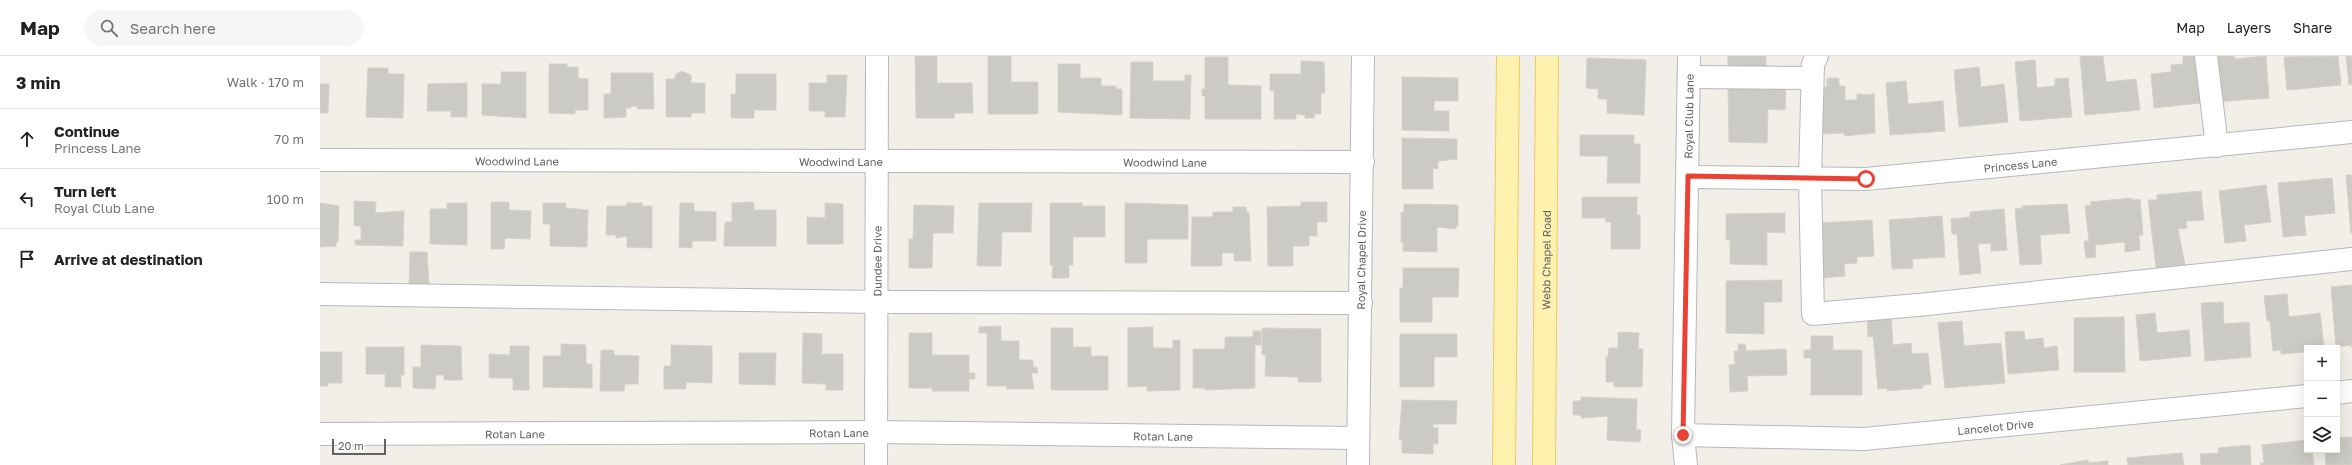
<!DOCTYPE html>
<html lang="en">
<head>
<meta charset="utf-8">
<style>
  :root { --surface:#fff; --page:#f6f6f6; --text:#222; --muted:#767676; --line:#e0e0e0 }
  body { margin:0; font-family:"Golos Text",sans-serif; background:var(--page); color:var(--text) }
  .controls { position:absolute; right:12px; bottom:12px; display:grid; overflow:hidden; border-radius:0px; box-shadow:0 4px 16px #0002 }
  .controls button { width:36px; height:36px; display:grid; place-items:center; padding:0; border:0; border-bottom:1px solid var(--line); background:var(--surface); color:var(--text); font:20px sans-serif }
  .scale { position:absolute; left:12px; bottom:10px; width:54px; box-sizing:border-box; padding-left:4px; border:2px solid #5f6368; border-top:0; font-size:11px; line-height:14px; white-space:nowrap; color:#5f6368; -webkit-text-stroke:3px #fff; paint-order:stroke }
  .stop { position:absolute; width:12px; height:12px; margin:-9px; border:3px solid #ea4335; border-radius:50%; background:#fff }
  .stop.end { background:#ea4335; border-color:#fff; box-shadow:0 1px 4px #0008 }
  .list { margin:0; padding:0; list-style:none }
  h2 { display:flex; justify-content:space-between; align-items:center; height:52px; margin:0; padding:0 16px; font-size:17px }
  h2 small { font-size:13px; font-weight:400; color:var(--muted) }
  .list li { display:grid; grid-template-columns:26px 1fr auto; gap:12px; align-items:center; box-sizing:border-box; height:60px; padding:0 16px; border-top:1px solid var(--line) }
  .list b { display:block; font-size:15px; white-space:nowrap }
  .list p { margin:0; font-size:13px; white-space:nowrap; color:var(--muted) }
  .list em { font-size:13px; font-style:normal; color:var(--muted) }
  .icon { flex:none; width:22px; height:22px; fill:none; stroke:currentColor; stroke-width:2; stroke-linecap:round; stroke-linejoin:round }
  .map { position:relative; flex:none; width:2032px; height:409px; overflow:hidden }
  header { display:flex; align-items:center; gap:24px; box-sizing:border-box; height:56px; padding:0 20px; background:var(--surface); border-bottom:1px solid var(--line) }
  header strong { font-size:19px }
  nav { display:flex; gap:22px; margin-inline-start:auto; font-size:14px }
  .search { width:280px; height:36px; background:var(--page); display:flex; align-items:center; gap:10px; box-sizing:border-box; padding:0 14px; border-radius:22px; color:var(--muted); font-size:15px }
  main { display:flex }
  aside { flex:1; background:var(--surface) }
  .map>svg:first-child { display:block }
  .building { fill:#cccac5; stroke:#d6d1c6 }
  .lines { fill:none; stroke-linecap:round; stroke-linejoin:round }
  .minor-casing { stroke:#b5b8bc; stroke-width:24 }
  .major-casing { stroke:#f2c960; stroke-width:24 }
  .minor { stroke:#fff; stroke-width:22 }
  .major { stroke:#fff2af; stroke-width:22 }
  .route { stroke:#ea4335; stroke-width:5 }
  .labels { text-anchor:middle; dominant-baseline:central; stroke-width:3; stroke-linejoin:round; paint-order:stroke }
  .street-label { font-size:11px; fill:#5f6368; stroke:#fff }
</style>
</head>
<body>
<header>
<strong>Map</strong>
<div class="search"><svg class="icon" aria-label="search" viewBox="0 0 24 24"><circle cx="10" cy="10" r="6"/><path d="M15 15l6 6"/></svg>Search here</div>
<nav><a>Map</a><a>Layers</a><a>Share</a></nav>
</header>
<main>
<aside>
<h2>3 min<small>Walk · 170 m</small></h2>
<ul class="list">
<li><svg class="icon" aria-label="ahead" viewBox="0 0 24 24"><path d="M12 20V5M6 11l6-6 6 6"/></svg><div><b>Continue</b><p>Princess Lane</p></div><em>70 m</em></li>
<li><svg class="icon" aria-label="left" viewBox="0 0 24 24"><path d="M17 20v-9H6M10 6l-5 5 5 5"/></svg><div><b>Turn left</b><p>Royal Club Lane</p></div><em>100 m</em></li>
<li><svg class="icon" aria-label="arrive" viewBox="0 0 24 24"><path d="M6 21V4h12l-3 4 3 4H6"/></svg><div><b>Arrive at destination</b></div></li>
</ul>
</aside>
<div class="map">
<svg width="2032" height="409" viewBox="0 0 2032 409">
  <rect width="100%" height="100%" fill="#f1efe8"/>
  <g class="building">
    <path d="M595 0H617V27H652L653 57H634V62H596Z"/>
    <path d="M668 0H691V26H718V58H668Z"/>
    <rect x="1408" y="0" width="38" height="13"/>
    <path d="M1760 0H1783L1786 26 1816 23 1820 54 1765 59Z"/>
    <path d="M1863 0H1885L1890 46 1834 52 1831 18 1851 16V9L1863 8Z"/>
    <path d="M1891 0H1914L1915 3 1946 0 1949 42 1895 46Z"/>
    <path d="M2018 0 2021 29 1967 34 1964 1Z"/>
    <path d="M2026 0H2032V28L2029 29Z"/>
    <path d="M885 1H908V29L941 30V63H885V40H882V33H885Z"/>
    <path d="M1267 2 1326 4 1324 59 1287 57V43H1278V33L1266 32Z"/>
    <path d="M1715 4 1717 32 1735 30V23L1748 22 1752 61 1700 65 1695 6Z"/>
    <path d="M981 5 1004 6 1005 37H1001V58H994V62H985V59L976 58V63H954V35H950V18H981Z"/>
    <path d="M811 6H833V25H865V19H871L870 63 810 62Z"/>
    <path d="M229 8H247V11H258V22L268 23V54H255V58L229 57Z"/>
    <path d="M738 8H760V22H781V30H796V33H802V59L738 56Z"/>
    <path d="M1659 11 1661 31 1684 28 1688 66 1639 71 1634 14Z"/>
    <path d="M48 12H68V18H84L83 62 46 61Z"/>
    <path d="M361 15 371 19V27H385V57H371V61H346V23H355V19Z"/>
    <path d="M181 16H206V62L162 59V28H181Z"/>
    <path d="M291 17H333L334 53H317V50H311V52H306V61L284 62V38H291Z"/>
    <path d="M416 18H456V54H434V62H411V38H416Z"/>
    <path d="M507 19H527L525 61H505V55H489V27H507Z"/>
    <path d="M1082 21 1138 22V45H1114V55H1129V75L1082 74Z"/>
    <path d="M1507 22H1519V30H1525V44H1537V38L1551 39 1554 37 1555 77 1524 80V77L1501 78 1500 45H1504V31H1507Z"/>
    <path d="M1586 25 1588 48 1623 45 1625 75 1570 79 1566 27Z"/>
    <path d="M147 27V61H131V55H107L108 28Z"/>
    <path d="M0 28H9L8 57H0Z"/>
    <path d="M1408 30 1466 31 1465 54 1448 53 1447 87 1409 86Z"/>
    <path d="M1260 79H1314V88H1320V127H1287L1288 100H1260Z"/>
    <path d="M1082 82 1137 83V103L1118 105V113L1113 112V133H1082Z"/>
    <path d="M2026 119H2032V177H2031Z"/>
    <path d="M2012 122 2015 157 1984 160 1986 179 1963 181 1958 127Z"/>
    <path d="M1946 129 1951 166 1924 169 1926 185 1905 187 1899 135Z"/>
    <path d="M1881 135 1884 164 1866 165 1867 172 1858 173 1865 209 1836 212 1828 144H1837V139Z"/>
    <path d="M1262 141H1317V159H1320V193H1291V166H1286V162H1262Z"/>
    <path d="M1812 142V144L1820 143 1823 179H1819L1820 194 1805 196V186L1775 189 1776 201 1766 202 1764 185H1769L1765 150 1771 149 1770 146Z"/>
    <path d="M34 145 56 146 55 157 84 155 83 190 35 189V184H41V170H34Z"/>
    <path d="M171 146H189V154L211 155 210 183 185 182 184 193H171Z"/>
    <path d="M430 146 434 147V154H456V190H404L405 166H412V147Z"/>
    <path d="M981 146H1007V166H997V180H989V190H973V210H948L947 151 981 150Z"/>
    <path d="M0 147 19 150 18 186H16V190L0 191Z"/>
    <path d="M127 147H147V189L110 188V153H127Z"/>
    <path d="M223 147H246L245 152 268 154 267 191 230 190V168H223Z"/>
    <path d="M307 147H322V150H332V192L307 191V180L296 182V179H286L287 150H307Z"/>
    <path d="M360 147H374V155L396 156V185H372V192L359 191Z"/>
    <path d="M505 147 523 148V188H487V161L505 162Z"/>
    <path d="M659 147H712L711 176H682L681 210H657Z"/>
    <path d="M730 147H762V150H785V181H753V209H749V222H732L733 209H730Z"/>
    <path d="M805 147 868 149V183H827V207H805Z"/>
    <path d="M1084 148 1138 149V170H1136V173L1117 171V196L1083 195V186H1081V156H1084Z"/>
    <path d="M1747 148 1750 177 1720 179 1722 208 1700 209 1695 153 1703 152 1702 150Z"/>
    <path d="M594 149 634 150 633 177H613L612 212H589V183H593Z"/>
    <path d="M913 151H926V156H929L931 205H914V197H902V210H871L872 161H893V156H913Z"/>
    <path d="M1684 153 1687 194 1671 195V187L1658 188 1661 217 1640 219 1637 178H1632L1631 163 1650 161V156Z"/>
    <path d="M1465 157V177L1447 176V209L1410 208V184H1406V158Z"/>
    <path d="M1622 160 1625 201 1592 203 1593 212 1572 213 1569 164Z"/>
    <path d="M1552 164 1554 200 1537 201V207L1524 208 1525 220 1502 222 1500 167Z"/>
    <path d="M90 196H107L109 229H89Z"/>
    <path d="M1083 212H1139L1138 241H1112V266H1080V232H1083Z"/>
    <path d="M1462 224V246H1444V278L1406 277V225Z"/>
    <path d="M2032 229V292L2031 289 2016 291 2011 231Z"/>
    <path d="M1967 238 1969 261 2000 257 2004 291 1987 292V296L1961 298V294L1953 295 1950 265H1947L1944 240Z"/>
    <path d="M1903 246 1904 268 1929 266 1931 301 1885 305 1881 247Z"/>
    <path d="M1835 257 1837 277 1869 274 1871 300 1820 305 1816 259Z"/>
    <path d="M1571 260 1573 289 1591 287 1592 298 1608 297 1611 328 1603 329V332L1567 335V332L1558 333 1553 280 1548 281 1547 262Z"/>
    <path d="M1804 261 1805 316H1754V262Z"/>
    <path d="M1642 265 1644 290 1681 287 1685 327 1625 332 1618 267Z"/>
    <path d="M681 270V285H699V304H713V311H717L718 317H711L714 333H687V330H667V277H659V271Z"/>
    <path d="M833 271V292H853V284H860V334L827 335V330L808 331V272Z"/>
    <path d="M731 272H753V291H771V300H788V334H731Z"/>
    <path d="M942 272 1001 273V326H978V321L945 320 946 299H942Z"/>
    <path d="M933 275H941V289H935V332L885 334V332H873V293H905V281H933Z"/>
    <path d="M1704 275 1705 284 1723 282 1724 292 1737 290 1739 314 1688 318 1685 276Z"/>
    <path d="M1298 276 1319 277 1318 293H1323L1322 331H1294V326H1286V301H1288L1289 292H1298Z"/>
    <path d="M483 277 502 278V300L504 298H523V334H506V328L482 327Z"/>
    <path d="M589 277H612V299H649V317H655V323H649V335H612V332H589Z"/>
    <path d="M1080 278H1137V301H1114V331H1080Z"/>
    <path d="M1491 280H1513V294H1542V339H1491V302H1484V294H1491Z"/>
    <path d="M241 288 266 289V308H272V332L223 331V300H241Z"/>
    <path d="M1418 288H1425L1426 295 1466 293 1467 319 1427 320 1428 335 1410 336 1409 309 1415 308 1414 295H1418Z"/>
    <path d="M101 289 141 290 142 324H124V319H116L115 333 93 332V311H101Z"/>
    <path d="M351 289 392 290V327L366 326V333H344V310H351Z"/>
    <path d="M190 290H209V334H193V322H169V298L190 299Z"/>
    <path d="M46 291H84V319H81V331H65V318H46Z"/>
    <path d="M281 294H294V299L319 300 318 328H305L304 335H280Z"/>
    <path d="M0 296H22V327H8V330H0Z"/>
    <path d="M419 297H456L455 329 419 328Z"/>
    <path d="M1261 341 1317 343 1316 374H1321L1320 386 1287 384 1288 360 1261 362V359H1253V345H1261Z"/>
    <path d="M1082 344 1137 345 1136 368H1113V372H1118V388H1113V398L1082 397V384H1079Z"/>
    <path d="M2032 381V409H2006L2005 394H2017V382Z"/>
    <path d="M1987 384V394H1992L1994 409H1941L1940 407H1944L1942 389Z"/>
    <path d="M1930 389 1931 409H1881L1880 398 1899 397 1898 392Z"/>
    <path d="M1862 397 1864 409H1808L1807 402Z"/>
    <path d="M1768 404 1769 407 1788 405V409H1740Z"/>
  </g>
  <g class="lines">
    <defs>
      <g id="minor">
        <path d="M1497 0 1493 8 1490 122 1493 258 1598 249 2032 203"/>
        <path d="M1886 0 1897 90"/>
        <path d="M1369 21 1492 22"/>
        <path id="s1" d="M0 104 1043 106"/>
        <path id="s2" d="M1368 121 1546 123 2032 76"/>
        <path d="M0 238 558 246 1041 247"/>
        <path d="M2017 337 2032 335"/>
        <path id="s3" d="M0 378 556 376 1038 382"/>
        <path id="s4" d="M1363 379 1544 383 1987 340"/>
        <path id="s5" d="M556 409 557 0"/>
        <path id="s6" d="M1038 409 1043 0"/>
        <path id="s7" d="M1366 409 1363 379 1369 0"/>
      </g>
      <g id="major">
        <path d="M1184 409 1188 0"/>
        <path id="s8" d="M1224 409 1227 0"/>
      </g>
    </defs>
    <use href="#minor" class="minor-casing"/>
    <use href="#major" class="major-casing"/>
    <use href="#minor" class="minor"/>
    <use href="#major" class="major"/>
  </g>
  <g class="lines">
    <path class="route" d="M1363 379 1368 120 1546 123"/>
  </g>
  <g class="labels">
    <g class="street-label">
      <text stroke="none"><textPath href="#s7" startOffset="349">Royal Club Lane</textPath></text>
      <text stroke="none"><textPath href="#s1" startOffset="197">Woodwind Lane</textPath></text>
      <text stroke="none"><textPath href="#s1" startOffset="521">Woodwind Lane</textPath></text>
      <text stroke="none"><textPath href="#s1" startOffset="845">Woodwind Lane</textPath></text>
      <text stroke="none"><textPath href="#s2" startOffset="333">Princess Lane</textPath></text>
      <text stroke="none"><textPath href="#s8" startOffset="205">Webb Chapel Road</textPath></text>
      <text stroke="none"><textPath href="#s5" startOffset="204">Dundee Drive</textPath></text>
      <text stroke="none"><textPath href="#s6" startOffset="205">Royal Chapel Drive</textPath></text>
      <text stroke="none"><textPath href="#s4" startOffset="313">Lancelot Drive</textPath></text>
      <text stroke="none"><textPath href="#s3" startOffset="519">Rotan Lane</textPath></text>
      <text stroke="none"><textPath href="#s3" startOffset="195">Rotan Lane</textPath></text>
      <text stroke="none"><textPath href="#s3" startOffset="843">Rotan Lane</textPath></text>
    </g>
  </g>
</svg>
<div class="controls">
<button>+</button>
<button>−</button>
<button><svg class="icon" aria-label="layers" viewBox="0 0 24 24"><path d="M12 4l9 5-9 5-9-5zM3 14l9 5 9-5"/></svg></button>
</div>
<div class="scale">20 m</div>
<div class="stop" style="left:1546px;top:123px"></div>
<div class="stop end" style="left:1363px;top:379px"></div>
</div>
</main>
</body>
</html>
